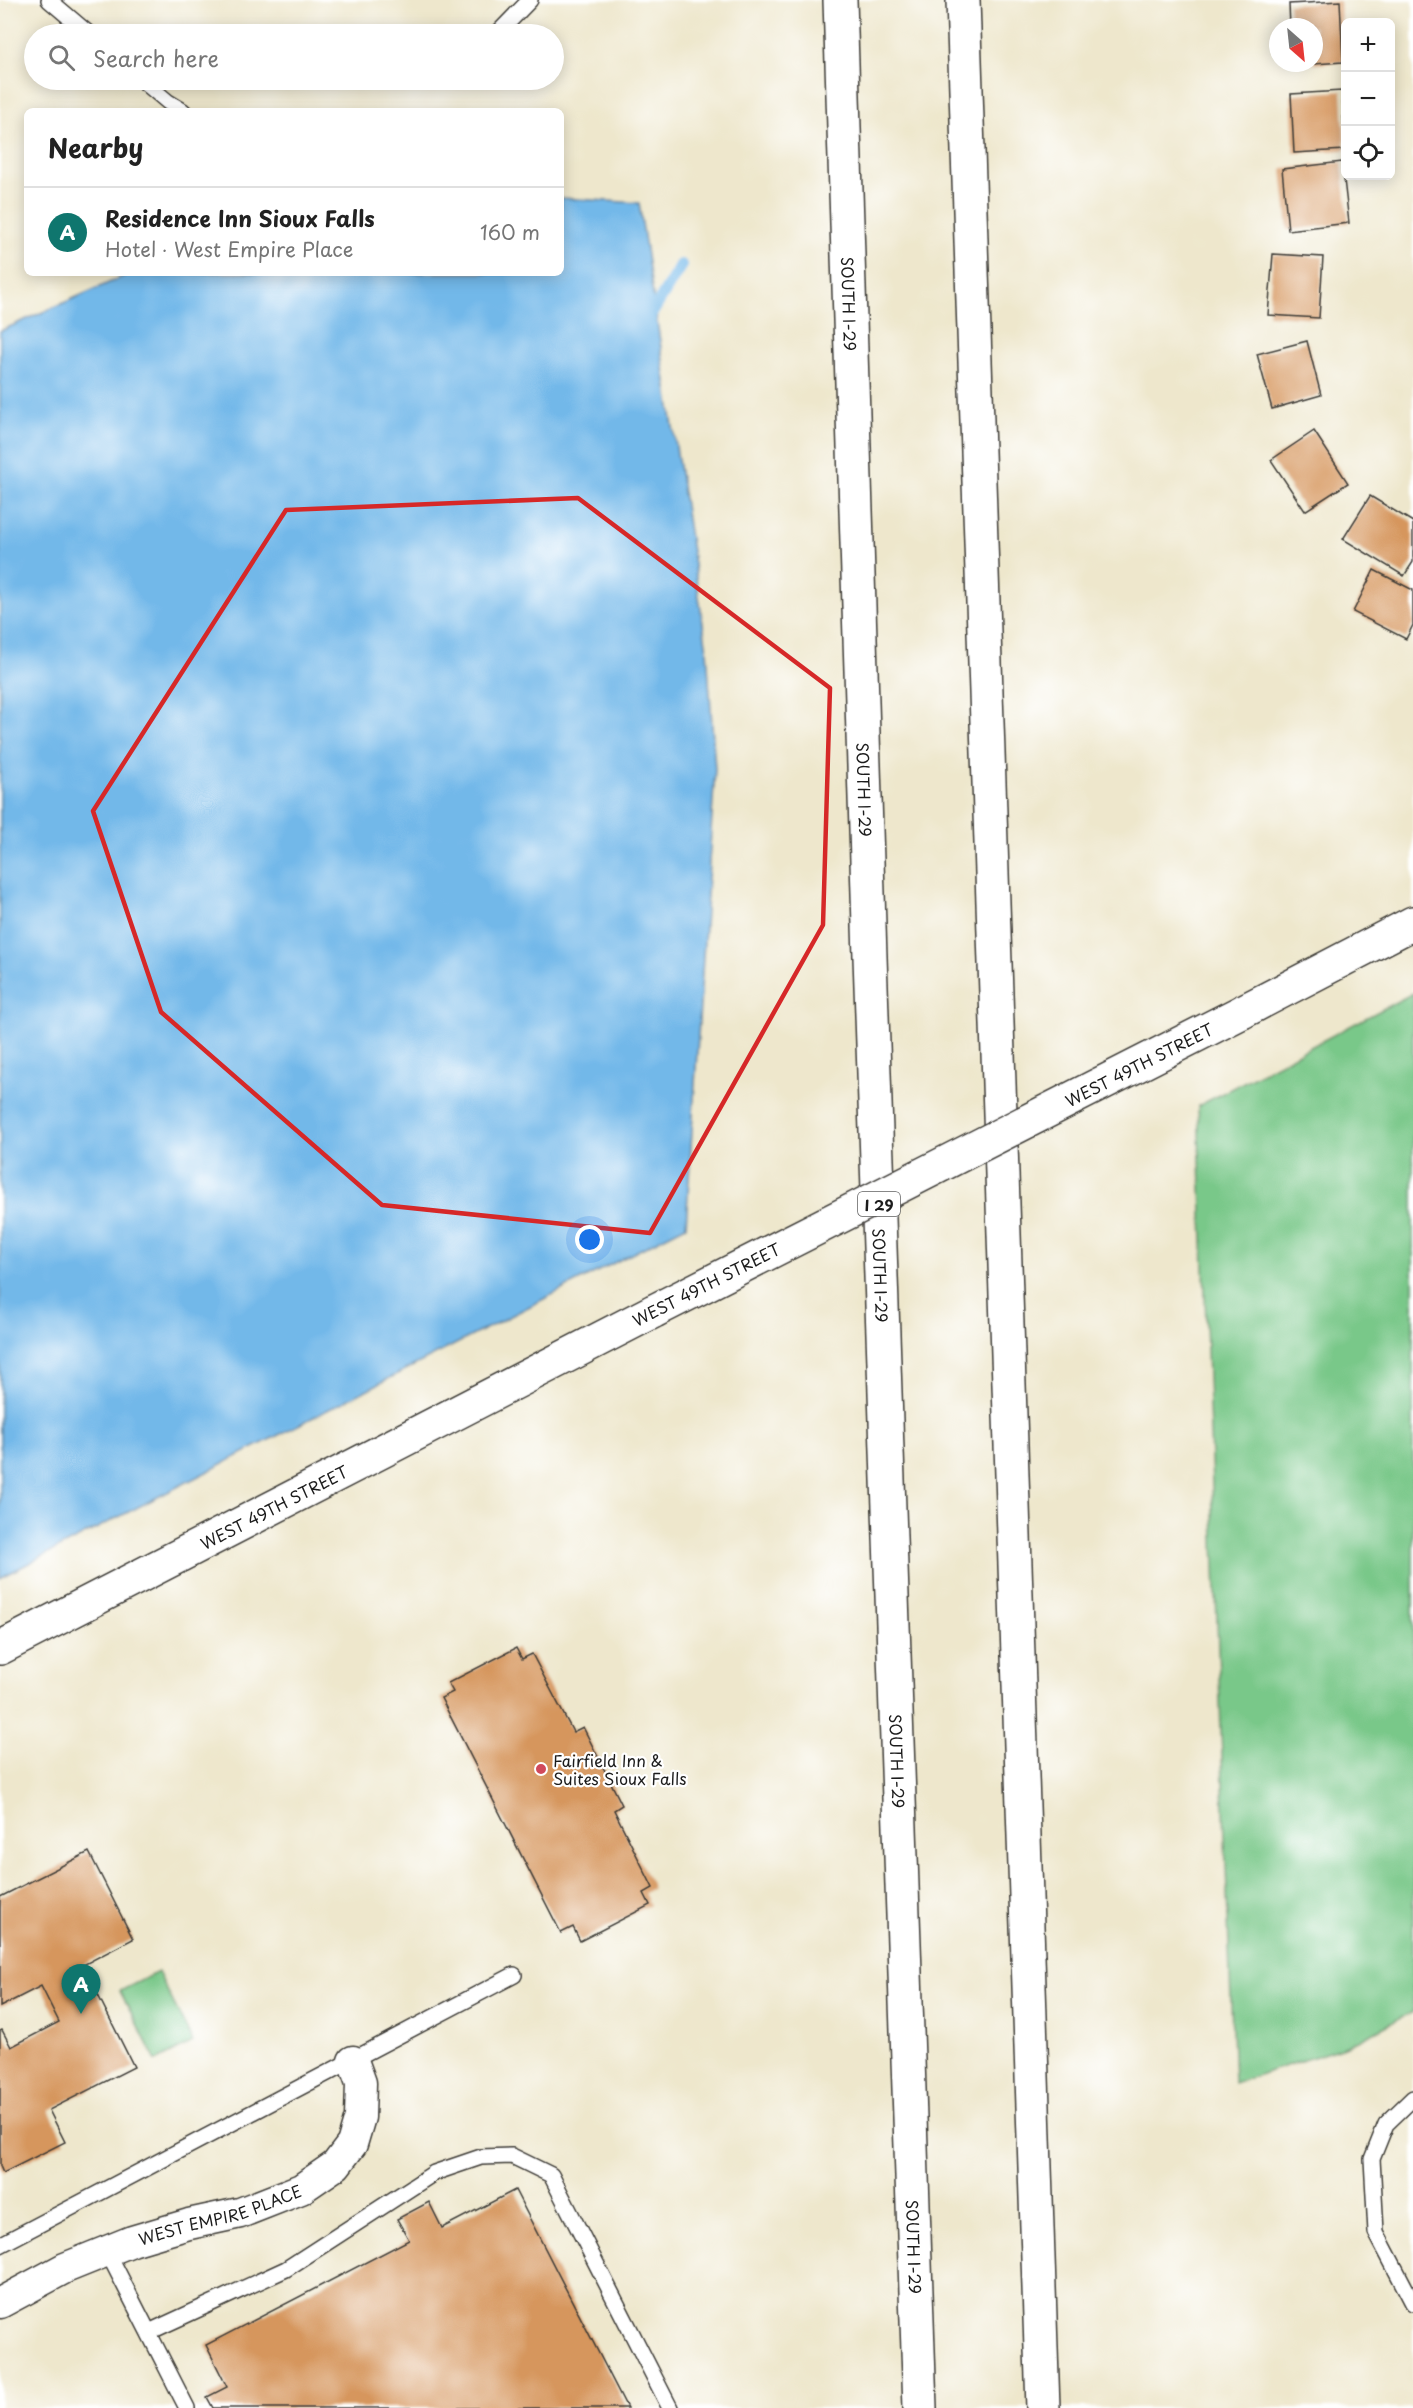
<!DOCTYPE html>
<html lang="en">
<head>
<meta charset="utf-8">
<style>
  :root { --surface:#fff; --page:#f6f6f6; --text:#222; --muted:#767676; --line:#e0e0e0; --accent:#0f766e }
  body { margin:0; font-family:"Playpen Sans",sans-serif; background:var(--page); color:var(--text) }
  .controls { position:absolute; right:18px; top:18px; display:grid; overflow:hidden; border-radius:9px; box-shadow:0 3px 15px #0003 }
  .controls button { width:54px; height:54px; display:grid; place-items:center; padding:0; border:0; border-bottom:2px solid var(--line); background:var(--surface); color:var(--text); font:30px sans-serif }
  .compass { position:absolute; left:1269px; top:18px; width:54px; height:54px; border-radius:50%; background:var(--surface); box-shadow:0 3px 15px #0003; rotate:153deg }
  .you { position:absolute; left:590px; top:1240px; width:21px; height:21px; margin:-15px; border:4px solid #fff; border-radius:50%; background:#1a73e8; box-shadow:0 0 0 9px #1a73e833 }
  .badge { display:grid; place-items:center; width:39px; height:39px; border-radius:50%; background:var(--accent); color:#fff; font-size:20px; font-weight:700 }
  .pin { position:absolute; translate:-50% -50px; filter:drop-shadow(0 2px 3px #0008) }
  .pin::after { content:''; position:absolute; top:32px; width:21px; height:18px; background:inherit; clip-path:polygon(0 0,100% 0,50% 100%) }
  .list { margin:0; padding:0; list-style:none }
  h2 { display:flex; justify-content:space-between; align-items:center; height:78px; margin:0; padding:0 24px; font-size:26px }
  h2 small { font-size:20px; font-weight:400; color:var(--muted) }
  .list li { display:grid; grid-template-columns:39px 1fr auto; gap:18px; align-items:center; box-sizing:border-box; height:90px; padding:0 24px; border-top:2px solid var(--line) }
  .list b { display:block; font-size:22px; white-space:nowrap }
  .list p { margin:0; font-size:20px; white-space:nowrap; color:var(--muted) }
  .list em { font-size:20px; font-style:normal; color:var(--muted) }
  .icon { flex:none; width:33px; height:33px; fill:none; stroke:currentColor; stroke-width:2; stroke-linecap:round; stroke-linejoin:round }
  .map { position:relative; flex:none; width:1413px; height:2408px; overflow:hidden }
  .search { position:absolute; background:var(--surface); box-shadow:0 3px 15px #0003; left:24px; top:24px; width:540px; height:66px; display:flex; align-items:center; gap:15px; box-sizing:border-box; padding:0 21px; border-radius:33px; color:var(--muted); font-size:22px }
  .panel { position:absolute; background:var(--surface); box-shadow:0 3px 15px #0003; left:24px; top:108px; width:540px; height:168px; border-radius:9px }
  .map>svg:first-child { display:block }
  .green { fill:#79c889; stroke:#4a7252; stroke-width:1.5 }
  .water { fill:#72b8e9; stroke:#476a82; stroke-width:1.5 }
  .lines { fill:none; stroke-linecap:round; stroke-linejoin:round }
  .stream { stroke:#72b8e9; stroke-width:12 }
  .building { fill:#d6965d }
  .lane-casing { stroke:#3c3a36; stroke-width:18 }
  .street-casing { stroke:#3c3a36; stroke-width:33 }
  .secondary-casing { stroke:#3c3a36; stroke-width:36 }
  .highway-casing { stroke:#3c3a36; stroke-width:36 }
  .lane { stroke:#fff; stroke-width:15 }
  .street { stroke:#fff; stroke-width:30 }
  .secondary { stroke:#fff; stroke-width:33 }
  .highway { stroke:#fff; stroke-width:33 }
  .secondary-bridge-casing { stroke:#3c3a36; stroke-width:36; stroke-linecap:butt }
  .secondary-bridge { stroke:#fff; stroke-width:33 }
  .marked { fill:none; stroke:#d62828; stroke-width:4.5; stroke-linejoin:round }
  .poi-dot { fill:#d1495b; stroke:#fff; stroke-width:2 }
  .labels { text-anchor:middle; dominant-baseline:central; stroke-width:4.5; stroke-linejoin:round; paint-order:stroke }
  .shield { fill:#fff; stroke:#606060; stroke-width:1.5 }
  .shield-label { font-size:15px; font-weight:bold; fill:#1c1c1c }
  .street-label { font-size:16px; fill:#1c1c1c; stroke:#fff }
  .poi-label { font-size:16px; fill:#1c1c1c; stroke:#fff; text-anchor:start }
</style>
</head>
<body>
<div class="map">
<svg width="1413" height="2408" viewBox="0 0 1413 2408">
  <rect width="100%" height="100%" fill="#fff"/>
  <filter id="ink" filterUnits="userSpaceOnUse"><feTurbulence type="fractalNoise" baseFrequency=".0167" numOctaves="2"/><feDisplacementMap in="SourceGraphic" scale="12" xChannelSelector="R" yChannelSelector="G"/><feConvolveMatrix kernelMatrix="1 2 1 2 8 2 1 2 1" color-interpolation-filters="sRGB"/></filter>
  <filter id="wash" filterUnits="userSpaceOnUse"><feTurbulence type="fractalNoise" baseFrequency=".008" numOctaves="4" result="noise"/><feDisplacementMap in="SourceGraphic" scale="24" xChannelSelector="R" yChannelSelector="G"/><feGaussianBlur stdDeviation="1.35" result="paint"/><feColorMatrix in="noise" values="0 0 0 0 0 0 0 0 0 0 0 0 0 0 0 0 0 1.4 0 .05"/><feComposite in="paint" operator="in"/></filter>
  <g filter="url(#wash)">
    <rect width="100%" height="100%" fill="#eee7cc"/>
    <g class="green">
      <path d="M1413 993V2012L1347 2046 1234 2083 1198 1106Z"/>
      <path d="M158 1972 193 2042 156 2061 120 1991Z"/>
    </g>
    <path class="water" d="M561 198 639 203 707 650 715 769 686 1226 0 1578V331L131 273H561Z"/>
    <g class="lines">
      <path class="stream" d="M648 320 681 265"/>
    </g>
    <g id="blocks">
      <g class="building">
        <path d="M1340 1 1343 62 1314 64V27H1290L1289 4Z"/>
        <path d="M1342 91 1345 150 1294 153 1291 94Z"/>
        <path d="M1342 162 1349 223 1288 230 1282 169Z"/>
        <path d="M1273 254 1323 257 1319 318 1268 315Z"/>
        <path d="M1307 341 1321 395 1272 409 1257 354Z"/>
        <path d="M1314 431 1348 483 1305 511 1271 460Z"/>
        <path d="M1370 496 1413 522V562L1404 576 1343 539Z"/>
        <path d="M1374 570 1413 590V625L1406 639 1353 612Z"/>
        <path d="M516 1648 522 1659 532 1654 573 1732 583 1727 622 1805 614 1810 653 1888 644 1893 650 1905 580 1941 573 1927 561 1933 441 1698 453 1692 448 1683Z"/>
        <path d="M89 1852 133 1939 83 1965 134 2067 49 2110 65 2142 3 2173 0 2166V2031L2 2030 11 2047 59 2022 41 1986 0 2007V1897Z"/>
        <path d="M515 2190 627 2408H213L207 2397 227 2387 206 2345 409 2240 397 2219 429 2202 442 2228Z"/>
      </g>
    </g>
  </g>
  <g filter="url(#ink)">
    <use href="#blocks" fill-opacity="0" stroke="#3c3a36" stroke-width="1.5"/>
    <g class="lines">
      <defs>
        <g id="lane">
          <path d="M49 0 89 34"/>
          <path d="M497 34 530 0"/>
          <path d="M142 80 168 102 183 111"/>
          <path d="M1413 2098 1386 2124 1372 2159 1376 2232 1413 2303"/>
          <path d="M0 2245 514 1975"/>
          <path d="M107 2251 187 2408"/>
          <path d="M149 2332 286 2269 434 2173 481 2157 512 2156 551 2175 670 2408"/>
        </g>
        <g id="street">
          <path id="s1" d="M0 2303 65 2268 132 2241 189 2224 240 2213 301 2189 336 2165 352 2144 360 2117 361 2083 353 2061"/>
        </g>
        <g id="secondary">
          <path d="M1242 1012 1413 923"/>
          <path id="s2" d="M0 1648 654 1311"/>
        </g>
        <g id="highway">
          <path id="s3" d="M840 0 870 957 920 2408"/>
          <path d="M963 0 1043 2408"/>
        </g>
      </defs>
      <use href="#lane" class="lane-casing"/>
      <use href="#street" class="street-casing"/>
      <use href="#secondary" class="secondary-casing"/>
      <use href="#highway" class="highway-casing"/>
      <use href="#lane" class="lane"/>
      <use href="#street" class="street"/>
      <use href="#secondary" class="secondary"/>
      <use href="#highway" class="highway"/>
      <defs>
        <g id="secondary-bridge">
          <path id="s4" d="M654 1311 1242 1012"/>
        </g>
      </defs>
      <use href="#secondary-bridge" class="secondary-bridge-casing"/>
      <use href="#secondary-bridge" class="secondary-bridge"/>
    </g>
  </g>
  <path class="marked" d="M578 498 830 688 823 925 650 1233 382 1205 161 1012 93 811 286 510Z"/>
  <circle class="poi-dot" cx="541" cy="1769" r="6"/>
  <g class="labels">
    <rect class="shield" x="858" y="1192" width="42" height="24" rx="4.5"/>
    <g class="shield-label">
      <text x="879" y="1204">I 29</text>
    </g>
    <g class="street-label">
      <text stroke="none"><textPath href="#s3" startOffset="304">SOUTH I-29</textPath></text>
      <text stroke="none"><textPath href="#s3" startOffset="790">SOUTH I-29</textPath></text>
      <text stroke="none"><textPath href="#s4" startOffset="544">WEST 49TH STREET</textPath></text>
      <text stroke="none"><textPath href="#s3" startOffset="1276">SOUTH I-29</textPath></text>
      <text transform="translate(706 1284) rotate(-27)">WEST 49TH STREET</text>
      <text stroke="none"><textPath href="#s2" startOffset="308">WEST 49TH STREET</textPath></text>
      <text stroke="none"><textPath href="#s3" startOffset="1762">SOUTH I-29</textPath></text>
      <text stroke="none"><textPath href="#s1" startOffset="238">WEST EMPIRE PLACE</textPath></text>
      <text stroke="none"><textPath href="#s3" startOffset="2248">SOUTH I-29</textPath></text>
    </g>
    <g class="poi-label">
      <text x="553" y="1760">Fairfield Inn &amp;<tspan x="553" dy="18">Suites Sioux Falls</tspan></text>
    </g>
  </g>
</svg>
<div class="controls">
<button>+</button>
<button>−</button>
<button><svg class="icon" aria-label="locate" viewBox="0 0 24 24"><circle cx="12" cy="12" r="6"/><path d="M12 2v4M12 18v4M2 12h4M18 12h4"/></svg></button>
</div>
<svg class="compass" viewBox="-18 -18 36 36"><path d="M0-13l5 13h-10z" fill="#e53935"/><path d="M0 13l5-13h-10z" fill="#767676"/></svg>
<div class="you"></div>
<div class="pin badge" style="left:81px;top:2014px">A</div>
<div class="search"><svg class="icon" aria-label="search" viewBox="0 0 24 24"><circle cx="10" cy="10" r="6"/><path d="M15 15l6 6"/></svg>Search here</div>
<section class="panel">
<h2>Nearby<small></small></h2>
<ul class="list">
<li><span class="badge">A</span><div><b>Residence Inn Sioux Falls</b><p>Hotel · West Empire Place</p></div><em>160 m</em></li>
</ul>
</section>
</div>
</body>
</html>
